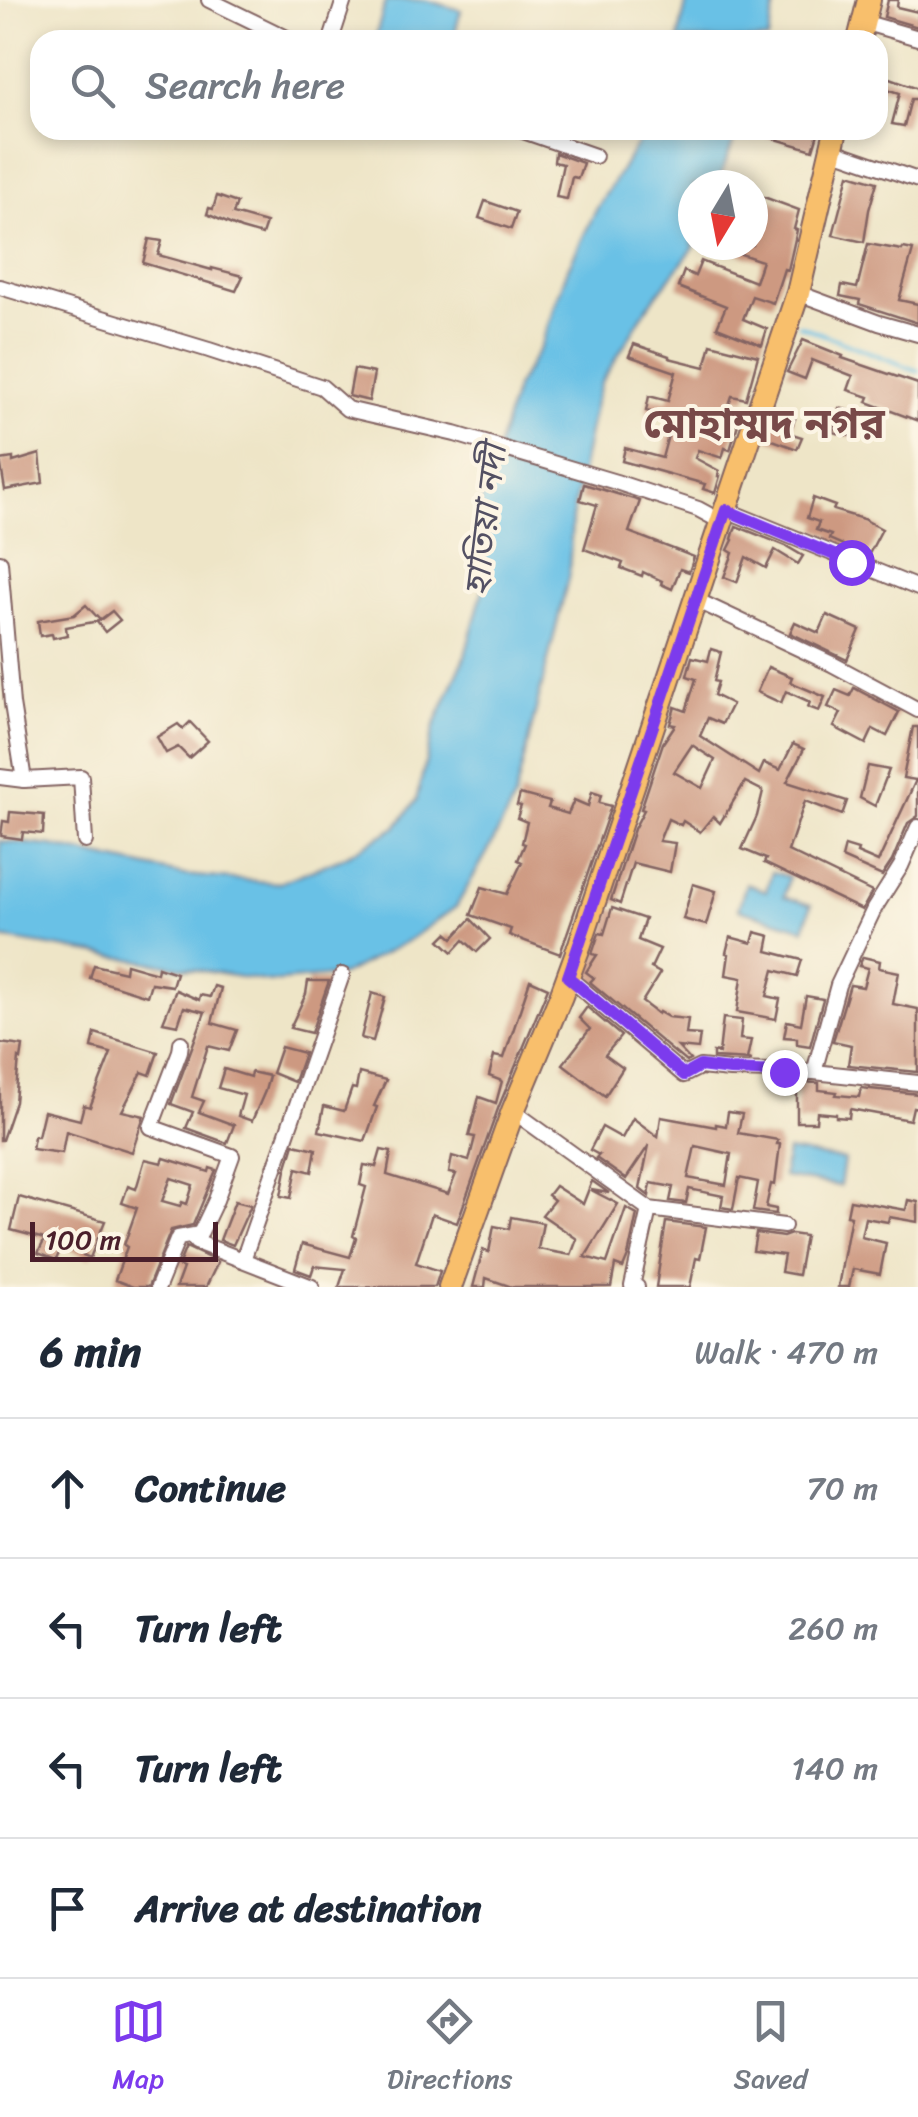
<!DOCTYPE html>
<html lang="en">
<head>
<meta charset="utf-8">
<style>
  :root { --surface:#fff; --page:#f2f2f3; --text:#1f2937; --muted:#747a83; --line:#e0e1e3; --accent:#7c3aed }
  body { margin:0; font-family:Sriracha,"Noto Sans Bengali",sans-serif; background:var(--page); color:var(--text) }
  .compass { position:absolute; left:678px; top:170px; width:90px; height:90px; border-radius:50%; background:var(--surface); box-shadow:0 5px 15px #0003; rotate:190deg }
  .scale { position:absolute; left:30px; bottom:25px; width:188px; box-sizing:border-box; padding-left:10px; border:5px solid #4a1f2b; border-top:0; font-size:28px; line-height:35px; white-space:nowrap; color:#4a1f2b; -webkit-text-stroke:8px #fcf5e5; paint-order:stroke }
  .stop { position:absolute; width:30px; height:30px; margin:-22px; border:8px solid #7c3aed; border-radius:50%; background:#fff }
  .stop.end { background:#7c3aed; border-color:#fff; box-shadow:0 2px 10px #0008 }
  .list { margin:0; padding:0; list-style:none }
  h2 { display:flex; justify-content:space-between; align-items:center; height:130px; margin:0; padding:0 40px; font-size:42px }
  h2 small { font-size:32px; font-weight:400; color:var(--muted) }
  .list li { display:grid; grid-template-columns:65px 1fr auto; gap:30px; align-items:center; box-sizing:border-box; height:140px; padding:0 40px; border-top:2px solid var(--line) }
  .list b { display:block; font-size:38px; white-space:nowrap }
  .list em { font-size:32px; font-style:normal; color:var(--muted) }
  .icon { flex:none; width:55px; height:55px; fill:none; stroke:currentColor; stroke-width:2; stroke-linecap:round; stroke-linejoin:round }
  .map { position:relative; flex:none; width:918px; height:1287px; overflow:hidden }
  .search { position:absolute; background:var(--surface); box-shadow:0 5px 15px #0003; left:30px; right:30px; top:30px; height:110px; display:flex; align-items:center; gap:25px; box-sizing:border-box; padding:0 35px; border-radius:30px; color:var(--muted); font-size:38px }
  .sheet { height:690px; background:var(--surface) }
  nav { display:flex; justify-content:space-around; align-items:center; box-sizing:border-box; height:140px; border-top:2px solid var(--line); background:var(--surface); font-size:28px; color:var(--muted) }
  nav a { display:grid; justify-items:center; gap:5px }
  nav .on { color:var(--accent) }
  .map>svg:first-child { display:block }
  .water { fill:#69c1e6; stroke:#5a7088; stroke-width:2.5 }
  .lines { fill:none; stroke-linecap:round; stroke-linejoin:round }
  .stream { stroke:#69c1e6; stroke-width:4 }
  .building { fill:#cd9981; fill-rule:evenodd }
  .minor-casing { stroke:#836462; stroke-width:18 }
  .primary-casing { stroke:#836462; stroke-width:26 }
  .minor { stroke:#fff; stroke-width:14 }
  .primary { stroke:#f8bf6c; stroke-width:22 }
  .route { stroke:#7c3aed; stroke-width:12 }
  .labels { text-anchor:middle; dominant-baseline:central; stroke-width:8; stroke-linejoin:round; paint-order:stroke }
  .water-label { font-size:35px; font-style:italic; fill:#535063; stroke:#fcf5e5 }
  .district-label { font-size:42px; font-weight:bold; fill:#784a49; stroke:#fcf5e5 }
</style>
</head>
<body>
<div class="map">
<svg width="918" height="1287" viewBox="0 0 918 1287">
  <rect width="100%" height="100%" fill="#fcf5e5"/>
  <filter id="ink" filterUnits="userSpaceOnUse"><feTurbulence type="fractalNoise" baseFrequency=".01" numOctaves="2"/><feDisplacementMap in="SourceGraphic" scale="20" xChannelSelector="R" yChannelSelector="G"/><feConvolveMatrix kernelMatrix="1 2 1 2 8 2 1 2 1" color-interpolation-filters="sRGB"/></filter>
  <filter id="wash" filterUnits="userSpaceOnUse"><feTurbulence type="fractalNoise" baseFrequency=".0048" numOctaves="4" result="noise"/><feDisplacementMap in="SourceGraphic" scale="40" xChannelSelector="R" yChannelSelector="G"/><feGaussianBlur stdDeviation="2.25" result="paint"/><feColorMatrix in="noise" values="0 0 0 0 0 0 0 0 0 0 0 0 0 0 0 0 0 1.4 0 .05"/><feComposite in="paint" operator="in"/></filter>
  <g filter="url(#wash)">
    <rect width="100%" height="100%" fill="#eee5c7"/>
    <g class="water">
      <path d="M386 0H425L461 10 453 40 375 39Z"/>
      <path d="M687 0H776L768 40H678Z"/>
      <path d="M646 130H738L717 185H693V245L695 246 648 306 601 383 594 406 572 518 569 574 514 800 492 844 456 907 409 940 342 975 271 982 0 938V841L52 846 184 875 279 883 344 857 396 827 416 801 434 727 465 656 487 574 477 515 516 387 540 348 568 268 597 208Z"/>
      <path d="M772 872 789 877 784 897 811 905 804 929 738 909 746 884 766 891Z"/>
      <path d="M787 1151 844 1160 840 1186 783 1177Z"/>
    </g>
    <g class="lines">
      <path class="stream" d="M799 325 918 371"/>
    </g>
    <g id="blocks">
      <g class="building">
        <path d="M888 0H898L897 7 918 12V27L884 17Z"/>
        <path d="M878 76 885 78V76L918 88V99H911L904 126 892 124 900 93 878 86Z"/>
        <path d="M756 130H800L809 133 811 130H819L813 150 755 133Z"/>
        <path d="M555 153 583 163 578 178 572 177 567 199 556 197 563 164 554 162Z"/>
        <path d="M849 174 877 182 869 210 864 242 833 235Z"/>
        <path d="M753 193 799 210 794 229 797 230 788 270 784 269 773 303 752 296 743 319 767 329 762 345 717 327 726 306 678 287 684 271 695 276 701 261 755 282 762 261 720 247V245H753Z"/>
        <path d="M217 196 237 203 233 214 266 223 262 235 241 229 207 214 209 208 213 209Z"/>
        <path d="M485 201 517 212 511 229 479 218Z"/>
        <path d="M149 239 162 241 158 255 212 270V268L243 276 236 291 143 263Z"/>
        <path d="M868 244 902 250 903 248 913 250 899 300 918 304V323L859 304 860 300 840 296 842 285 857 288Z"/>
        <path d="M803 340 843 356 842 358 918 384V421L867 402 869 397 848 390 853 376 812 360 805 379 787 372Z"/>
        <path d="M634 344 669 356V358L705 367 711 344 758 356 746 399 732 396 724 419 738 424 730 450 725 448 722 458 698 450 695 458 719 471 718 476H720L715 493 703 489 705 484 622 461 625 448 662 458 673 417 646 411 649 396 668 401 676 372 629 356Z"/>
        <path d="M354 369 374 373 369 401 349 396Z"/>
        <path d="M839 408 861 414 855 437 833 432Z"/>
        <path d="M775 410 795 419 789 433 802 437 797 449 767 438Z"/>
        <path d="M40 454 43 483 5 490 0 460 13 458V462Z"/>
        <path d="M584 484 640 501 629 532 694 557 689 572 680 569 672 589 661 584 662 581 643 572 642 576 621 568 623 563 584 549 597 505 580 500Z"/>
        <path d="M813 498 835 506 833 510 863 519 882 529 868 556 829 539 831 535 816 530 819 522 807 518Z"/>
        <path d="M736 526 786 546 803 556 798 564 775 550 766 568 746 557 737 582 724 577 733 553 728 550 733 540 732 539Z"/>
        <path d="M86 605 100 620 112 611 120 620 105 632 97 622 99 621 66 627 67 635 53 638 52 634 40 636 38 621 74 615Z"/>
        <path d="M827 615 860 630 847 660 790 633 795 622 819 633Z"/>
        <path d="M711 649 721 652 714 681 718 682 714 695 732 704 722 724 708 718 700 736 759 774 764 763 780 770 793 744 804 749 787 782 847 801 842 815 805 801 788 851 872 892 862 910 764 863 766 859 742 849 757 816 763 791 745 782 720 823 713 816 700 832 683 821 681 825 668 819 659 841 675 843 670 872 633 863 620 904 611 900 634 829 644 810 641 809 663 743 675 725 670 724 675 707 686 711 696 679 687 676 692 657 708 661ZM692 745 715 760 702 788 674 772Z"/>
        <path d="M768 667 792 677 790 682 825 697 819 711 808 707 810 702 786 691 781 703 757 692Z"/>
        <path d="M854 688 899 712 887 736 873 729 866 744 834 727 841 713 828 707 836 690 850 696Z"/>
        <path d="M190 722 208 741 189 758 178 747 166 753 157 737 178 724 183 729Z"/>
        <path d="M913 727H918V816L908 823 892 861 882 876 842 858 845 846 858 850 857 853 878 862 916 780 903 778Z"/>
        <path d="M868 766 889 770 875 806 860 798Z"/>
        <path d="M592 792 601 795 599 803 611 806 560 954 509 935 511 929 471 915 482 887 507 894 522 862 518 860 525 844 522 843 527 822 517 818 521 806 517 805 520 794 550 802 548 808 568 814 574 800 588 806Z"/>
        <path d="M10 812 44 815 43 834 23 832 22 839 1 836 3 821 9 822Z"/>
        <path d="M693 884 716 891 706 925 683 919Z"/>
        <path d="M612 908 645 919 638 940 660 949 651 968 660 973 642 1002 658 1014 659 1012 668 1017 688 1019 686 1034 700 1035 698 1049 678 1047 690 1060 686 1062 590 982 594 978 586 972 597 955 592 954 599 933 604 934Z"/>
        <path d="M471 919 490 939 477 952 464 940 453 952 440 940 447 933 453 938Z"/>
        <path d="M755 932 770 936 767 951 802 960 797 976 774 970 767 996 780 999 776 1019 737 1012 742 978 726 975 729 954 726 953 730 937 752 943Z"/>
        <path d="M863 957 880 961 879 968 899 972 893 1004 918 1009V1072L848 1065 851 1045 833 1041 850 985 863 987 868 968 859 966Z"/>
        <path d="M126 964 157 973 158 967 176 973 172 986 151 983 147 996 90 978 94 965 125 972Z"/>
        <path d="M530 980 548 988 499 1106 457 1223 432 1214 416 1263 440 1271 435 1287H339L345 1269 314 1266 311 1275 295 1269 302 1244 350 1257 356 1238 353 1236 366 1187 360 1185 364 1165 376 1167 381 1150 391 1152 387 1175 448 1194 456 1174 449 1173 452 1156 469 1161 475 1137 469 1136 479 1097 496 1103 502 1081 489 1076 494 1056 504 1058Z"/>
        <path d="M308 981H329L311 1033 290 1028 306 994Z"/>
        <path d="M214 986 221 988 212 1023 237 1030 229 1051 208 1046 192 1097 204 1101 199 1112 234 1125 227 1143 186 1128 193 1112 171 1104 205 1012 184 1007 178 1025 163 1022 176 990 199 1000 200 995 210 997Z"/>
        <path d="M372 993 385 997 373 1041 361 1038Z"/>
        <path d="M806 996 823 999 810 1046 797 1044V1038L784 1037 787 1021 801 1024Z"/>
        <path d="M587 1007 621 1036 605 1055 623 1068 605 1096 563 1064 590 1029 579 1018Z"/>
        <path d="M723 1018 742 1020 740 1039 751 1040 747 1059 752 1060 713 1058V1052L719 1053Z"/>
        <path d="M95 1033 158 1052 150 1075 142 1072 122 1111 144 1116 132 1152 66 1131 62 1153 32 1149 34 1136H38L44 1111 80 1120 84 1105 90 1107 111 1053 92 1048Z"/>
        <path d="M0 1043 23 1046 21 1059 19 1058 15 1102 2 1140H0Z"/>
        <path d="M281 1047 304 1053 294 1082 272 1073Z"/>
        <path d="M224 1069 250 1077 251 1072 269 1076 265 1091 252 1121 238 1116 244 1095 218 1088Z"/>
        <path d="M359 1073 386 1080 374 1106 377 1107 365 1141 319 1131 324 1106 344 1111 352 1088 356 1089Z"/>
        <path d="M797 1082 819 1083V1090L837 1092 836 1095 859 1097 861 1088 918 1094V1108L913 1107 910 1120 850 1109 849 1118 836 1117V1114L817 1112 816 1122H797Z"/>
        <path d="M728 1112 742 1114 738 1133 778 1140 777 1144H780L775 1185 771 1184 766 1207 776 1209V1214L753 1211 758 1182 739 1178 733 1209 721 1207 723 1196 689 1189 686 1203 670 1201 673 1187 651 1183 649 1196 640 1189 649 1145 626 1179 596 1158 599 1155 590 1150 602 1127 622 1138 633 1118 658 1137 661 1117 716 1127V1124L726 1126ZM695 1146 731 1154 726 1185 688 1178Z"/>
        <path d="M294 1144 316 1149 312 1172 297 1168 291 1198 281 1196 286 1170Z"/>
        <path d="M164 1158 209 1172 210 1168 216 1170 193 1225 171 1230 148 1287H133L115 1280 127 1247 124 1245 137 1208 122 1203 128 1186 136 1189 145 1159 162 1163ZM171 1178 193 1185 187 1204 182 1202 180 1206 162 1201Z"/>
        <path d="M592 1181 609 1193 591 1190 618 1204 585 1257 607 1263 626 1208 637 1214 628 1256 623 1268 615 1265 611 1287H512L486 1278 485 1287H473L483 1250 489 1252 494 1226 509 1229 511 1217 543 1223 538 1249 571 1255 577 1239 542 1215 554 1200 548 1195 555 1186 583 1204Z"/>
        <path d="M19 1197 105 1221 90 1258 62 1246 56 1260 38 1253 45 1239 11 1230Z"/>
        <path d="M850 1200 906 1210 908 1200 918 1202V1222L889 1217 888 1222 865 1218 861 1237 886 1243 880 1274 853 1269 849 1287H838L851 1216 847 1215Z"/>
        <path d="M235 1201 251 1205 233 1245 220 1240Z"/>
        <path d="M666 1222 706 1227 700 1259 696 1258 690 1287H656Z"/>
        <path d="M756 1233 783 1237 791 1234 805 1236 798 1275 781 1272 784 1255 753 1251Z"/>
        <path d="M186 1247 218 1262 206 1287H176L183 1268 178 1266Z"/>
      </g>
    </g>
  </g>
  <g filter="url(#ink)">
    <use href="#blocks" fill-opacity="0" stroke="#836462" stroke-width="2.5"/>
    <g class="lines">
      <defs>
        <g id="minor">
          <path d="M209 0 291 40"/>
          <path d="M863 22 918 38"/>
          <path d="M331 40 344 0"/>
          <path d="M520 130 595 156"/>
          <path d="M831 150 918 180"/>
          <path d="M0 287 209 350 322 387 347 409 455 434 616 482 698 509 722 522"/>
          <path d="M798 293 879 323 918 334"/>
          <path d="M726 510 918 588"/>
          <path d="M0 562 12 704 24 780 81 777 85 841"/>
          <path d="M696 600 832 664 918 710"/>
          <path d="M0 777 24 780"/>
          <path d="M568 977 684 1075 700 1067 730 1070 814 1072 918 1083"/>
          <path d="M181 1043 180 1051 151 1127 232 1156 216 1200 196 1242 312 1287"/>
          <path d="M814 1072 838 985 874 909 901 866 918 827"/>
          <path d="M513 1111 649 1209 784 1226"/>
          <path d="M243 1260 342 975"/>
          <path d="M158 1287 178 1238 200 1234"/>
          <path d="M637 1287 632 1286 649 1209"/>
        </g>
        <g id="primary">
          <path d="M859 40 869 0"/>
          <path d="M450 1287 513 1111 561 996 580 944 798 293 836 130"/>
        </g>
      </defs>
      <use href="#minor" class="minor-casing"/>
      <use href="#primary" class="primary-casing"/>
      <use href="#minor" class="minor"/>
      <use href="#primary" class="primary"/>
    </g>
  </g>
  <g class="lines" filter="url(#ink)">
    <path class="route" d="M784 1072 730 1070 700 1066 684 1075 568 977 726 510 851 562"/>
  </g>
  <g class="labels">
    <g class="water-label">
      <text transform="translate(485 520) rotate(-83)">হাতিয়া নদী</text>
    </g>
    <g class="district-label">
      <text x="764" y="424">মোহাম্মদ নগর</text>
    </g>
  </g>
</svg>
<svg class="compass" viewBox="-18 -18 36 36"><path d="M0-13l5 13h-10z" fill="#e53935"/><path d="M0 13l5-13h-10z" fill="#747a83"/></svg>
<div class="scale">100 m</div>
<div class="stop" style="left:851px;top:562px"></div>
<div class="stop end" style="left:784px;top:1072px"></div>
<div class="search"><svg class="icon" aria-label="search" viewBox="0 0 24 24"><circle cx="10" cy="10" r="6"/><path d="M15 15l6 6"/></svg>Search here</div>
</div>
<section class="sheet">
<h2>6 min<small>Walk · 470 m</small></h2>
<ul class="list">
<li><svg class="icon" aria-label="ahead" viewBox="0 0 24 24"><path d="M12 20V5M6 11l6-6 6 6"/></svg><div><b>Continue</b></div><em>70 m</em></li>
<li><svg class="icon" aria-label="left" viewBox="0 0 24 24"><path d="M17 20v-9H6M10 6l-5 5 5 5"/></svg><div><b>Turn left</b></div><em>260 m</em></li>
<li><svg class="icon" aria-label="left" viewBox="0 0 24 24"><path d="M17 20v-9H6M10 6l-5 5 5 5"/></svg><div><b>Turn left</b></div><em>140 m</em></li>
<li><svg class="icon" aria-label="arrive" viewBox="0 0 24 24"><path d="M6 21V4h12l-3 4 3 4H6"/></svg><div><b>Arrive at destination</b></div></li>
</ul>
</section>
<nav>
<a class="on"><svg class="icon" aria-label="map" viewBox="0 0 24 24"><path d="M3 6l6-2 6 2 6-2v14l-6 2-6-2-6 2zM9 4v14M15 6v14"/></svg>Map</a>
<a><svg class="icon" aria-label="directions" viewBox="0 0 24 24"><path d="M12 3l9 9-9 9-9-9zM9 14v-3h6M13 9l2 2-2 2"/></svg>Directions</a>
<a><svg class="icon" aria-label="saved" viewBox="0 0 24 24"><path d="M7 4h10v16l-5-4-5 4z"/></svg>Saved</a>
</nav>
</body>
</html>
